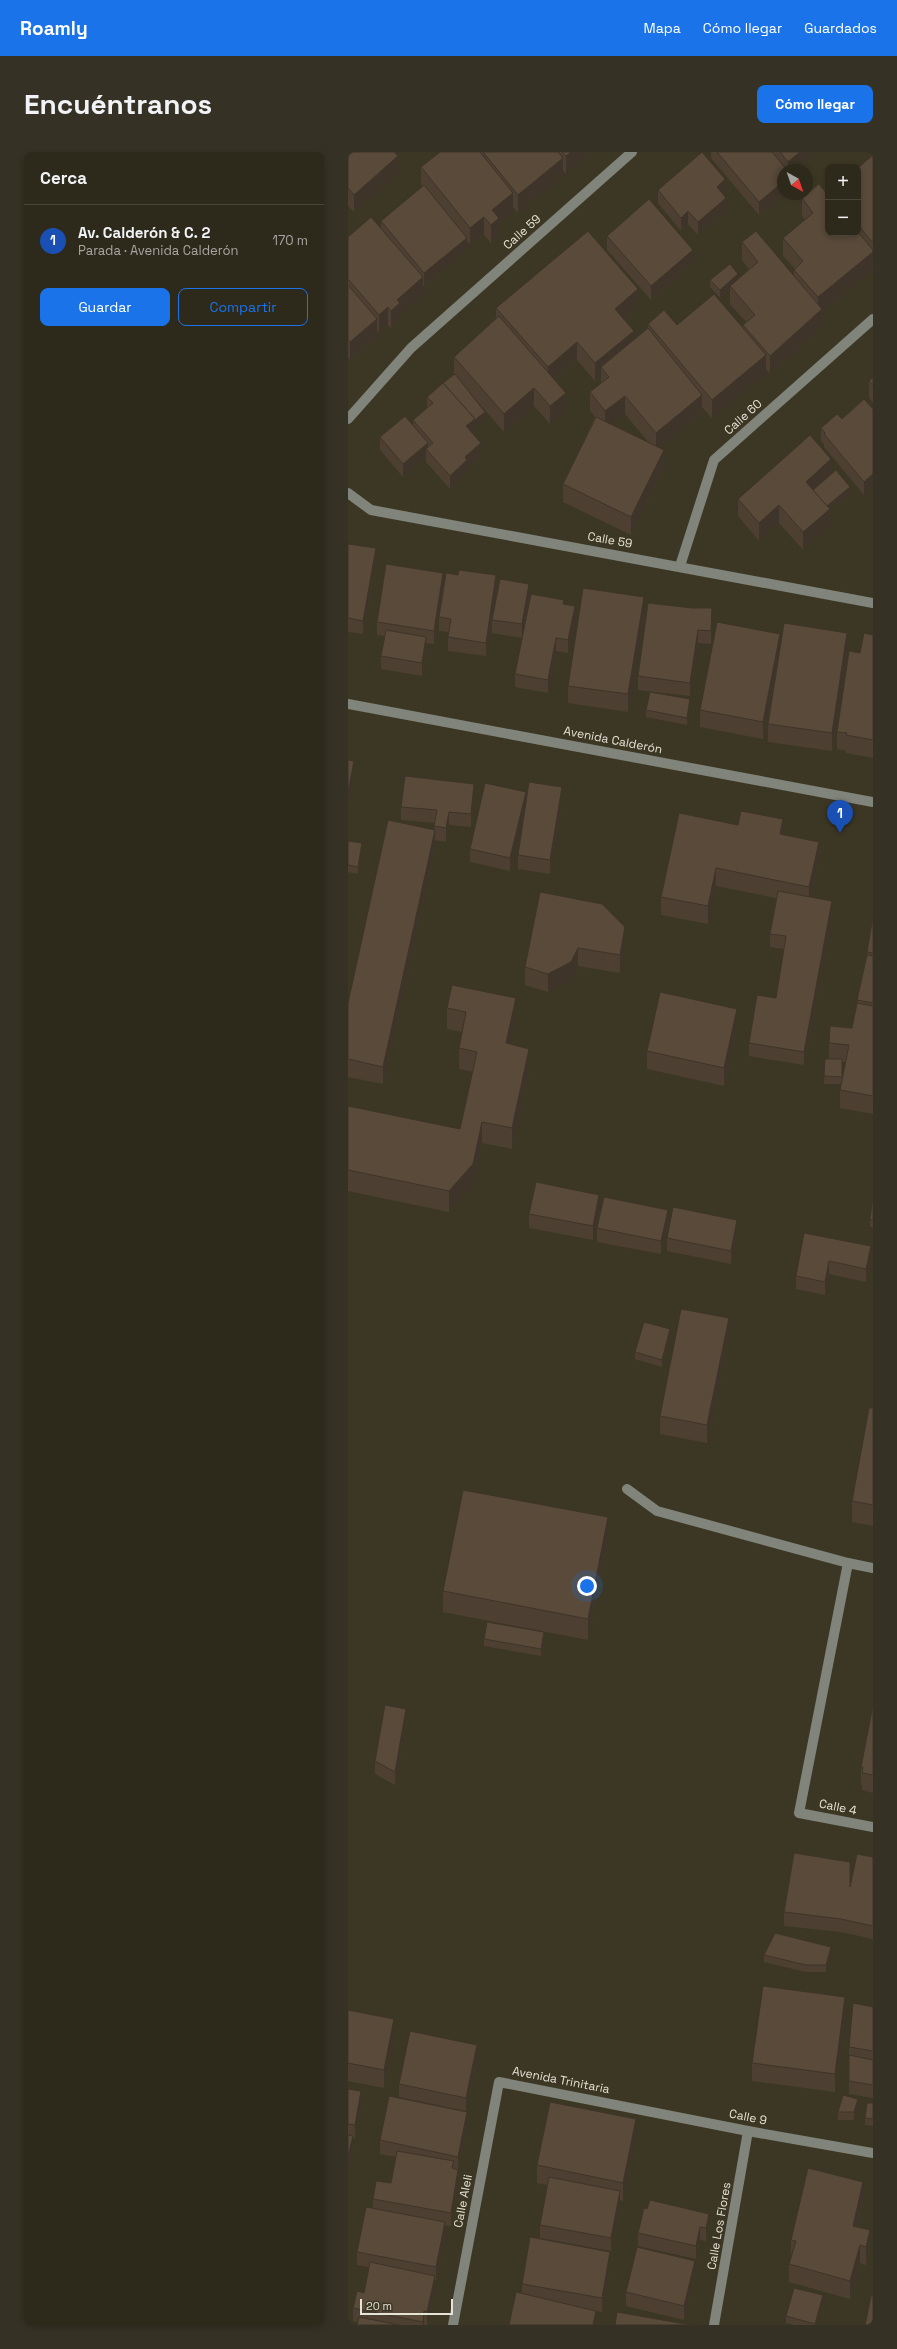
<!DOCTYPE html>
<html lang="es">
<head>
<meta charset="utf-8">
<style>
  :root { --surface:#2d291b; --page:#353124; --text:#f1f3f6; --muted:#a7a6a3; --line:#48453a; --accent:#1a73e8 }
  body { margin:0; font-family:"Space Grotesk",sans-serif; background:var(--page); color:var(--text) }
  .controls { position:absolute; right:12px; top:12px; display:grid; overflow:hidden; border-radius:8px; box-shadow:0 2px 6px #0003 }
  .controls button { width:36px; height:36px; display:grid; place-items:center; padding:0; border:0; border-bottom:1px solid var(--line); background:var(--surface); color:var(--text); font:20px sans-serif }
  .compass { position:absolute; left:429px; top:12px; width:36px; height:36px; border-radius:50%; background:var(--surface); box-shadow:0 2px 6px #0003; rotate:140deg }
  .scale { position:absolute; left:12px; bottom:10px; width:93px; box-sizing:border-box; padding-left:4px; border:2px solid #e6e3d7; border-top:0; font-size:11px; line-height:14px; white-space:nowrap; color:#e6e3d7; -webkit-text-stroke:3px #3c3724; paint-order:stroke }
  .you { position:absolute; left:239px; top:1434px; width:14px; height:14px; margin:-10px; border:3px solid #fff; border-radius:50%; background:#1a73e8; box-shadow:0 0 0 6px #1a73e833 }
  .badge { display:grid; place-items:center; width:26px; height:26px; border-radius:50%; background:var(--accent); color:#fff; font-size:13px; font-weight:700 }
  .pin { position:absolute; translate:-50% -33px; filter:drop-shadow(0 1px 2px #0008) }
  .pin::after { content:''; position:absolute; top:21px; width:14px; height:12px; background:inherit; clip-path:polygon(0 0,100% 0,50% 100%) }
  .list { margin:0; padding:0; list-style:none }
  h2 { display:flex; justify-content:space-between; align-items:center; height:52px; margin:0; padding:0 16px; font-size:17px }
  h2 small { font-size:13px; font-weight:400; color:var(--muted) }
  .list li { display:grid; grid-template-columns:26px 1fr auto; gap:12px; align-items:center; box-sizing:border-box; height:72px; padding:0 16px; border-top:1px solid var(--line) }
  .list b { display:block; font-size:15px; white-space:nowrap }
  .list p { margin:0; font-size:13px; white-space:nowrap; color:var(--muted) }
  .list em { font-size:13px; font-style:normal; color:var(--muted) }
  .actions { display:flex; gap:8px; padding:12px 16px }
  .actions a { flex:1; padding:9px 0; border:1px solid var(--accent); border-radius:8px; text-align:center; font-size:14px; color:var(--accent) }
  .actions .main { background:var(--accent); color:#fff }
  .map { position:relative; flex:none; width:525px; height:2173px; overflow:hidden; border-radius:8px }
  header { display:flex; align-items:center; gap:24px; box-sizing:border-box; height:56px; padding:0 20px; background:var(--accent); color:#fff }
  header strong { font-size:19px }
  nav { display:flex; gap:22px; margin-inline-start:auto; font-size:14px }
  .intro { display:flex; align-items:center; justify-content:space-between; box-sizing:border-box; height:96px; padding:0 24px }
  h1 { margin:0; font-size:28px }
  .button { padding:10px 18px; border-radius:8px; background:var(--accent); color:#fff; font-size:14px; font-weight:700 }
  main { display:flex; gap:24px; padding:0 24px }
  aside { flex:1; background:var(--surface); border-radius:8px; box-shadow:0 2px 6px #0003 }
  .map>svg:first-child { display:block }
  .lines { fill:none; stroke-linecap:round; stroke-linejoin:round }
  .minor { stroke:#80847a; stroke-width:10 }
  .wall { fill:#4d4032; fill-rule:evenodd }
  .shaded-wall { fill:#3e3429 }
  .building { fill:#594a3a; stroke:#3e3429 }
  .labels { text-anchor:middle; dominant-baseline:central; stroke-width:3; stroke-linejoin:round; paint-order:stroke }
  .street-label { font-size:12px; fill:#e6e3d7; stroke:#3c3724 }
</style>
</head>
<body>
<header>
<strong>Roamly</strong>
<nav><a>Mapa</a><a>Cómo llegar</a><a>Guardados</a></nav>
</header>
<div class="intro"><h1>Encuéntranos</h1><a class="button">Cómo llegar</a></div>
<main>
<aside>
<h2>Cerca<small></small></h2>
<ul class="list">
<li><span class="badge" style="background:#1a4fb4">1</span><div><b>Av. Calderón &amp; C. 2</b><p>Parada · Avenida Calderón</p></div><em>170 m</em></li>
</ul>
<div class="actions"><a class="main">Guardar</a><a>Compartir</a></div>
</aside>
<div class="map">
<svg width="525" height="2173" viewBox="0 0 525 2173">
  <rect width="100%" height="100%" fill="#3c3724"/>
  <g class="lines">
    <g class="minor">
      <path d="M0 267 63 196 284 0"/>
      <path d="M0 341 23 358 525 451"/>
      <path d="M332 414 366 308 525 167"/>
      <path d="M0 552 525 650"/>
      <path d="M279 1337 309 1359 500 1411 525 1416"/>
      <path d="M500 1411 451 1661 525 1675"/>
      <path d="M105 2173 151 1930 400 1979 525 2001"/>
      <path d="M366 2173 400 1979"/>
    </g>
  </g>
  <g class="wall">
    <path d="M0 0H53L49 3 50 22 6 60 0 54Z"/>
    <path d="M92 0H244L218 22 215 19V24L170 61 165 55V58L151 70V84L143 91 136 83 122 93 119 89V99L76 134H75V143L52 163V168L43 176 40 173 31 181 29 178V185L2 208 0 205V85L33 76V69L75 35 73 33V15Z"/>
    <path d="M363 0H468L446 18H435V42H436L411 63 363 6Z"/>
    <path d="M522 0H525V118L474 160V174L422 222 418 217V221L364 266 354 255V260L311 296 316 316 283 383 215 350V332L247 265 242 258V240L253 231V225L247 229 229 208 206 228 218 259 202 272 186 254 156 280 122 241 137 267 127 275V280L125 282 133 304 119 316V322L102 337 78 310V305L55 325 32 298V285L65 273V268L79 256V245L106 222V205L148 166V156L290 154 276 167 286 188 300 176V172L395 176V173L398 170 382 152V136L372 146 362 135V128L390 127 401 117 394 108V90L446 124V118L447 117 435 104V86L457 68 454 64V46L510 81V16L523 4 522 2ZM277 262 301 291 263 272Z"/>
    <path d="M310 38 377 41 375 43 378 59 350 83 340 72 333 79 310 51Z"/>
    <path d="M259 84 345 111 303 148 259 98Z"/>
    <path d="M525 225V251L521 246V229Z"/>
    <path d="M516 247V343L476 295V292L473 289V276L494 267Z"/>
    <path d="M483 322 502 342 482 358V375L455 398 431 371 411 389 390 364V347Z"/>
    <path d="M0 392 28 410 15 482 0 480Z"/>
    <path d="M110 423 148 437 138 504 100 499V485L101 480 91 479V465Z"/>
    <path d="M95 435 86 492 78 491V498L74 524 33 517V504L37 484 29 483V470Z"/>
    <path d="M181 445 174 486 144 481V468Z"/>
    <path d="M216 452 227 467 220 501 208 499 200 541 167 535V522Z"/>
    <path d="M344 456 364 470 363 492 350 491 342 544 290 538V524Z"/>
    <path d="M296 463 280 560 220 551V534Z"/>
    <path d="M525 483V606L498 601V599L489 597V580L512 501Z"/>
    <path d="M432 494 499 499 484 599 420 590V572L428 522 415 587 352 575V558Z"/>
    <path d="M342 554 339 573 298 565V558Z"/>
    <path d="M126 645 123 675 101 673 98 690 87 688V696L35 932 0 925V851L86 678 87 671 53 668V655Z"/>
    <path d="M214 649 202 722 170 717V703L177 655 162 719 122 710V697L178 652Z"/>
    <path d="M331 661 435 683 471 708 463 745 484 762 456 913 401 904V891L428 846 436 797 422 795V782L428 746 368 734 360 772 313 763V745Z"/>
    <path d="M0 689 14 698 10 722 0 720Z"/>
    <path d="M192 740 277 793 272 821 230 814 223 827 200 840 177 833V815Z"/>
    <path d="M525 764V962L492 956V938L498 910H494V932H476L477 907H481V891L504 876 519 804V800Z"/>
    <path d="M99 856 168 867 162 892 181 918 164 997 134 991 125 1033 101 1060 0 1039V954L112 977 125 920 111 917V896L114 880 99 877Z"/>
    <path d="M389 875 376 934 299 917V899Z"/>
    <path d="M525 1051V1075H522V1068Z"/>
    <path d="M251 1056 245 1088 181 1076V1062Z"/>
    <path d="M320 1071 313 1102 249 1090V1076Z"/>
    <path d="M389 1081 383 1112 319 1099V1086Z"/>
    <path d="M456 1081 523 1107 518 1130 481 1122 477 1143 448 1137V1124Z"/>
    <path d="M322 1184 314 1215 287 1207V1200Z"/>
    <path d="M381 1184 359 1291 312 1282V1264Z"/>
    <path d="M525 1256V1374L504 1370V1349Z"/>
    <path d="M260 1386 240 1488 95 1460V1439Z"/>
    <path d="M136 1487H196L193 1504 136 1494Z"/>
    <path d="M525 1553V1641L514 1638V1633H513V1615Z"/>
    <path d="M58 1570 47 1633 27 1622V1609Z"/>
    <path d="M525 1705V1787L493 1780 436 1774V1760L502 1734Z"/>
    <path d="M483 1802 478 1820H458L416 1810V1803Z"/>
    <path d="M525 1855V1946L501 1942V1895Z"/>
    <path d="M0 1858 46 1885 36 1936 0 1929Z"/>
    <path d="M497 1863 487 1940 404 1929V1911Z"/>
    <path d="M129 1906 118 1959 51 1945V1932Z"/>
    <path d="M0 1937 13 1952 7 1986H5V1997L0 2018Z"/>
    <path d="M525 1951V1974L517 1973V1966Z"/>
    <path d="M510 1954 506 1968H490V1960Z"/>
    <path d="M119 1973 110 2018V2031L103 2074 97 2073V2083L88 2128H87V2137L79 2173H9L10 2170 5 2169V2156L16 2141 21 2115 9 2113V2100L25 2056V2047L43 2031 48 2005 32 2002V1988Z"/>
    <path d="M288 1985 275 2049 272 2048V2052L263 2099 192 2086V2073L199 2033 189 2031V2013Z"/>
    <path d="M515 2047 509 2075 522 2095 518 2113 512 2111 502 2147 441 2130V2112L443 2105V2088Z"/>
    <path d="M296 2056 361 2075 358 2089 352 2088 348 2107 290 2094V2081Z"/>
    <path d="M262 2113 254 2160 236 2157 174 2141V2132Z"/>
    <path d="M347 2122 336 2168 278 2154V2140Z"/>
    <path d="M475 2151 469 2173H446L438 2171V2164Z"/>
  </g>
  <g class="shaded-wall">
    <path d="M42 0H53L42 9Z"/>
    <path d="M223 0H244L218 22V4Z"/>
    <path d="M452 0H468L446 18H440V10Z"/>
    <path d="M50 4V22L6 60V43Z"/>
    <path d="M215 6V24L170 61V43Z"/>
    <path d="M377 27V41L369 48V35Z"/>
    <path d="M435 30V42H436L411 63V50Z"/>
    <path d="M165 41V58L151 70V84L143 91V73L144 58Z"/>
    <path d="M378 46V59L350 83V70Z"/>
    <path d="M340 59V72L333 79V66Z"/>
    <path d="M136 65V83L122 93V76Z"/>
    <path d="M119 86V99L76 134V121Z"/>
    <path d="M345 98V111L303 148V134Z"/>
    <path d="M525 100V118L474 160V174L422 222V204L470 160V145Z"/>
    <path d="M390 122V129L382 134V136L372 146V138Z"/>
    <path d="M75 125V143L52 163V168L43 176V159L49 148Z"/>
    <path d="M290 137V154L267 175V157Z"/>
    <path d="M40 155V173L31 181V163Z"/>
    <path d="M29 167V185L2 208V190Z"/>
    <path d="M286 179V197L253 215V225L247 229V211Z"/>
    <path d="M229 190V208L200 233V215Z"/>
    <path d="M418 203V221L364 266V248Z"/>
    <path d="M186 236V254L156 280V262Z"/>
    <path d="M218 241V259L202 272V254Z"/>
    <path d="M354 243V260L308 299V281Z"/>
    <path d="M277 244V262L257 277V259Z"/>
    <path d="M137 260V267L127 275V280L118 288V274L127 267Z"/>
    <path d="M80 291V299L78 297V305L55 325V312Z"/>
    <path d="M133 291V304L119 316V322L102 337V324L117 305Z"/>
    <path d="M316 298V316L283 383V365Z"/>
    <path d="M483 307V325L465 341 458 330Z"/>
    <path d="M525 322V335L516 343V330Z"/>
    <path d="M502 335V342L482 358V375L455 398V380L477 355Z"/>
    <path d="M431 353V371L411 389V371Z"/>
    <path d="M28 396V410L15 482V469Z"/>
    <path d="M95 421V435L86 492V479Z"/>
    <path d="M148 423V437L138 504V491Z"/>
    <path d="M181 432V445L174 486V472Z"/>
    <path d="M296 445V463L280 560V542Z"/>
    <path d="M227 454V467L220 501V488Z"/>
    <path d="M364 456V470L363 492V479Z"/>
    <path d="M350 478V491L342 544V531Z"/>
    <path d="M499 481V499L484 599V581Z"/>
    <path d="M432 482V500L415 587V570Z"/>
    <path d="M78 485V498L74 524V511Z"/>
    <path d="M208 486V499L200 541V528Z"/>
    <path d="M342 547V554L339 573V566Z"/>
    <path d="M6 609V622L0 654V641Z"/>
    <path d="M126 632V645L123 675V662Z"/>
    <path d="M214 635V649L202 722V708Z"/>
    <path d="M178 640V653L162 719V706Z"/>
    <path d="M101 660V673L98 690V676Z"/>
    <path d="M435 667V685L432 682Z"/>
    <path d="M87 678V696L35 932V915Z"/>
    <path d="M471 690V708L461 753V735Z"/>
    <path d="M14 691V698L10 722V715Z"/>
    <path d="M368 716V734L360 772V754Z"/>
    <path d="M484 749V762L456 913V900Z"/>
    <path d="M277 775V793L272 821V803Z"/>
    <path d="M230 796V814L223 827 200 840V822Z"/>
    <path d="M168 846V867L158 912V891Z"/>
    <path d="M389 857V875L376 934V916Z"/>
    <path d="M181 897V918L164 997V976Z"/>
    <path d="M134 970V991L125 1033 101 1060V1039Z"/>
    <path d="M251 1043V1056L245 1088V1074Z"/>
    <path d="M320 1058V1071L313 1102V1089Z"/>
    <path d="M389 1068V1081L383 1112V1099Z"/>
    <path d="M523 1094V1107L518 1130V1117Z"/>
    <path d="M481 1109V1122L477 1143V1130Z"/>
    <path d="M381 1166V1184L359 1291V1273Z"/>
    <path d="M322 1177V1184L314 1215V1208Z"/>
    <path d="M260 1365V1386L240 1488V1467Z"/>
    <path d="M196 1480V1487L193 1504V1497Z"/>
    <path d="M58 1557V1570L47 1633V1620Z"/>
    <path d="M483 1795V1802L478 1820V1813Z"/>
    <path d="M497 1845V1863L487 1940V1922Z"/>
    <path d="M46 1867V1885L36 1936V1918Z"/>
    <path d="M129 1893V1906L118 1959V1946Z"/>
    <path d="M13 1939V1952L7 1986V1973Z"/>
    <path d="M510 1947V1954L506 1968V1960Z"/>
    <path d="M119 1960V1973L110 2018V2005Z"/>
    <path d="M288 1967V1985L275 2049V2031Z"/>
    <path d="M5 1984V1997L0 2018V2005Z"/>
    <path d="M110 2018V2031L103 2074V2061Z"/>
    <path d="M515 2030V2047L505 2092V2074Z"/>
    <path d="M272 2039V2052L263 2099V2086Z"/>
    <path d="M361 2062V2075L358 2089V2076Z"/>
    <path d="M97 2070V2083L88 2128V2115Z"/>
    <path d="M352 2075V2088L348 2107V2094Z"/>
    <path d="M522 2078V2095L518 2113V2095Z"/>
    <path d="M512 2093V2111L502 2147V2129Z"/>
    <path d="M262 2100V2113L254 2160V2146Z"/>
    <path d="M347 2109V2122L336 2168V2154Z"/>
    <path d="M87 2124V2137L79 2173V2160Z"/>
    <path d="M475 2143V2151L469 2173H467Z"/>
    <path d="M76 2159V2173H75V2170Z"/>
    <path d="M248 2159V2173H245Z"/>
  </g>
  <g class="building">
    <path d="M0 0H46L50 4 6 43 0 36Z"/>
    <path d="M92 0H132L165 41 144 58 151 66 143 73 136 65 122 76 73 15Z"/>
    <path d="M135 0H210L215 6 170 43Z"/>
    <path d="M214 0H223L218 4Z"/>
    <path d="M354 0 377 27 369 35 378 46 350 70 340 59 333 66 310 38Z"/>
    <path d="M369 0H424L439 18H435V30L411 50Z"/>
    <path d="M432 0H452L440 10Z"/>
    <path d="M525 3V91L510 73V16Z"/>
    <path d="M471 32 480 43V81H510V80L525 98V100L470 145 446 118 455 109 435 86 465 61 454 46Z"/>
    <path d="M76 33 119 86 76 121 33 69Z"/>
    <path d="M301 47 345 98 303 134 259 84Z"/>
    <path d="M23 65 75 125 49 148 52 151 43 159 40 155 31 163 0 127V85Z"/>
    <path d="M240 79 290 137 267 157 286 179 247 211 229 190 200 215 148 156Z"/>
    <path d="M408 79 474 157 422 204 395 173 407 163 382 134 410 110 394 90Z"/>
    <path d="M382 112 390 122 372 138 362 128Z"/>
    <path d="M0 133 29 167 2 190 0 188Z"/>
    <path d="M366 142 418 203 364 248 300 172 316 158 329 173Z"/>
    <path d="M151 164 218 241 202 254 186 236 156 262 106 205Z"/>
    <path d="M300 176 354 243 308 281 277 244 257 259 242 240 261 225 253 215Z"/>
    <path d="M107 222 137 260 127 268V267L95 231Z"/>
    <path d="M525 225V233L521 229Z"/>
    <path d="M95 231 127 267 118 274 133 291 117 305 119 308 102 324 78 297 85 291 65 268 85 251 79 245Z"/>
    <path d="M516 247 525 257V322L516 330 476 282 477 281 473 276 489 262 494 267Z"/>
    <path d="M57 264 80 291 55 312 32 285Z"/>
    <path d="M248 265 316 298 283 365 215 332Z"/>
    <path d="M462 283 483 307 458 330 482 357 455 380 431 353 411 371 390 347Z"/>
    <path d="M488 318 502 335 479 354 465 338Z"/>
    <path d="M0 392 28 396 15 469 0 466Z"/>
    <path d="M38 412 95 421 86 479 29 470Z"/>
    <path d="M111 418 148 423 138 491 100 485 103 467 91 465 98 421 110 423Z"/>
    <path d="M152 427 181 432 174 472 144 468Z"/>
    <path d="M235 436 296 445 280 542 220 534Z"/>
    <path d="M183 442 216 448 215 452 227 454 220 488 208 486 200 528 167 522Z"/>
    <path d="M300 451 344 456H364L363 479 350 478 342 531 290 524Z"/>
    <path d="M369 470 432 482 415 570 352 558Z"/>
    <path d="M436 471 499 481 484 581 420 572Z"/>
    <path d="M38 478 78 485 74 511 33 504Z"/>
    <path d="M516 481 525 483V588L498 583 499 581 489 580 501 499 512 501Z"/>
    <path d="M302 540 342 547 339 566 298 558Z"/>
    <path d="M0 608 6 609 0 641Z"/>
    <path d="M57 624 126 632 123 662 101 660 98 676 86 674 89 658 53 655Z"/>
    <path d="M181 630 214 635 202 708 170 703Z"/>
    <path d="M137 631 178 640 162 706 122 697Z"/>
    <path d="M393 659 435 667 432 682 471 690 461 735 368 716 360 754 313 745 331 661 390 673Z"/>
    <path d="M40 668 87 678 35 915 0 907V851Z"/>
    <path d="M0 689 14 691 10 715 0 713Z"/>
    <path d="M430 739 484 749 456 900 401 891 409 843 428 846 438 784 422 782Z"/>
    <path d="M192 740 254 752 277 775 272 803 230 796 223 810 200 822 177 815Z"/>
    <path d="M525 764V801L519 800Z"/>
    <path d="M519 803 525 804V851L509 848Z"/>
    <path d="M104 833 168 846 158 891 181 897 164 976 134 970 125 1012 101 1039 0 1018V954L112 977 129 900 111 896 118 860 99 856Z"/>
    <path d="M312 840 389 857 376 916 299 899Z"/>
    <path d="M509 851 525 854V944L492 938 501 893 481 891 482 874 504 876Z"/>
    <path d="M477 907H494V925L476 924Z"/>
    <path d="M188 1030 251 1043 245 1074 181 1062Z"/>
    <path d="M256 1045 320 1058 313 1089 249 1076Z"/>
    <path d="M524 1051H525V1068H522Z"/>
    <path d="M325 1055 389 1068 383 1099 319 1086Z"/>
    <path d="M456 1081 523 1094 518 1117 481 1109 477 1130 448 1124Z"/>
    <path d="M333 1157 381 1166 359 1273 312 1264Z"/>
    <path d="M296 1170 322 1177 314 1208 287 1200Z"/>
    <path d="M521 1256H525V1353L504 1349Z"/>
    <path d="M115 1338 260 1365 240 1467 95 1439Z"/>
    <path d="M139 1470 196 1480 193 1497 136 1487Z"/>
    <path d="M37 1553 58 1557 47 1620 27 1609Z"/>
    <path d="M525 1553V1623L514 1621 515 1615H513Z"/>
    <path d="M446 1701 502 1710V1735L509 1702 525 1705V1774L493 1767 436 1760Z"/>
    <path d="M427 1781 483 1795 478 1813H458L416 1803Z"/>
    <path d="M415 1834 497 1845 487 1922 404 1911Z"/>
    <path d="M505 1851 525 1855V1899L501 1895Z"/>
    <path d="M0 1858 46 1867 36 1918 0 1911Z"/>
    <path d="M62 1879 129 1893 118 1946 51 1932Z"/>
    <path d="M501 1903 525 1908V1933L501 1929Z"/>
    <path d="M0 1937 13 1939 7 1973 0 1972Z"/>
    <path d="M495 1943 510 1947 506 1960H490Z"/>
    <path d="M41 1944 119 1960 110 2005 32 1988Z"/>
    <path d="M202 1950 288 1967 275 2031 189 2013Z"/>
    <path d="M519 1951H525V1967L517 1966Z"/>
    <path d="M0 1983 5 1984 0 2005Z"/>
    <path d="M49 1999 106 2009 104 2016 110 2018 103 2061 25 2047 28 2029 43 2031Z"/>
    <path d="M460 2016 515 2030 505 2074 522 2078 518 2095 512 2093 502 2129 441 2112 448 2089 443 2088Z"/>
    <path d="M201 2025 272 2039 263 2086 192 2073Z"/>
    <path d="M302 2048 361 2062 358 2076 352 2075 348 2094 290 2081 296 2056 299 2057Z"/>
    <path d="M18 2055 97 2070 88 2115 9 2100Z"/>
    <path d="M182 2085 262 2100 254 2146 174 2132Z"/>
    <path d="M289 2095 347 2109 336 2154 278 2140Z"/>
    <path d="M22 2110 87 2124 79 2160 76 2159 75 2170 5 2156 9 2139 16 2141Z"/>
    <path d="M446 2136 475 2143 467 2172 438 2164Z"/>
    <path d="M168 2140 248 2159 245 2173H161Z"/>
    <path d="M523 2144H525V2173H517Z"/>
    <path d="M269 2160 343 2173H267Z"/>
    <path d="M11 2165 51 2173H9Z"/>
  </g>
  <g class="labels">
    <g class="street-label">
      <text transform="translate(174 80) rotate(-42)">Calle 59</text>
      <text transform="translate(395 265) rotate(-42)">Calle 60</text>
      <text transform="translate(262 388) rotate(10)">Calle 59</text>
      <text transform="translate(265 588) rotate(11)">Avenida Calderón</text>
      <text transform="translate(490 1655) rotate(11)">Calle 4</text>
      <text transform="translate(213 1928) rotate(11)">Avenida Trinitaria</text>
      <text transform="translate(400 1965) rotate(11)">Calle 9</text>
      <text transform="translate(115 2049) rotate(-79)">Calle Aleli</text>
      <text transform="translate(371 2074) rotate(-80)">Calle Los Flores</text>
    </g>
  </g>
</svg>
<div class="controls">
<button>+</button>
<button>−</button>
</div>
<svg class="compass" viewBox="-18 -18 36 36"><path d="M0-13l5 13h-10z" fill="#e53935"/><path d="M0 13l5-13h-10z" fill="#a7a6a3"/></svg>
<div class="scale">20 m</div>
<div class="you"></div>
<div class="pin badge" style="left:492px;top:681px;background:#1a4fb4">1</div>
</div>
</main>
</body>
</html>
